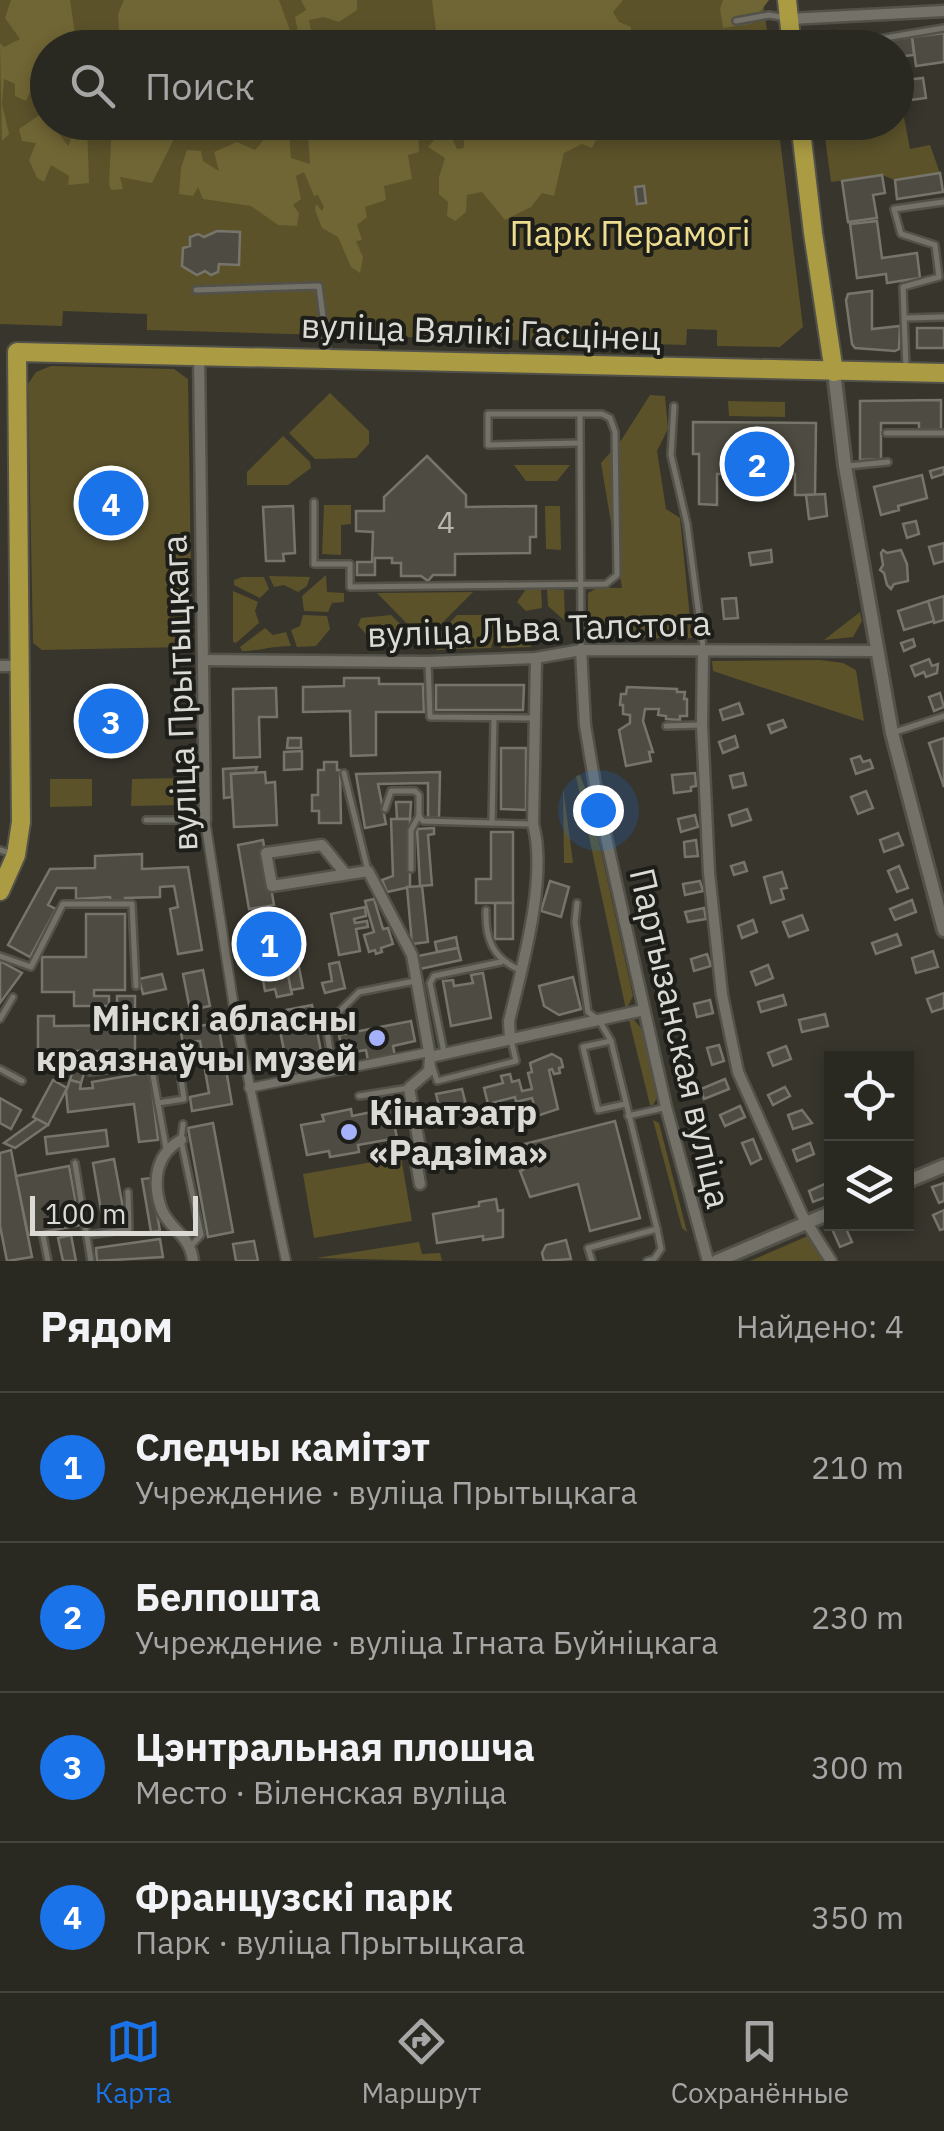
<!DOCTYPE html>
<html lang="ru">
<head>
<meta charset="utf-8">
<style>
  :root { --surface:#292821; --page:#31302a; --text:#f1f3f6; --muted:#a5a6a5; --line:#45443f; --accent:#1a73e8 }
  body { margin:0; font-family:"IBM Plex Sans",sans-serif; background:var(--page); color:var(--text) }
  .controls { position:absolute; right:30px; bottom:30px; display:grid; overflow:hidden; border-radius:0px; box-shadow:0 5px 15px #0003 }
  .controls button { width:90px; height:90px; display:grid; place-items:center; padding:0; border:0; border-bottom:2px solid var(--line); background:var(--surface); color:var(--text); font:50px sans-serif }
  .scale { position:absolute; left:30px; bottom:25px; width:168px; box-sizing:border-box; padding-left:10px; border:5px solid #dbdad4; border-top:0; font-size:28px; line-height:35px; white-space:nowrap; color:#dbdad4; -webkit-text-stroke:8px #1d1d19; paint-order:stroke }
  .you { position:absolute; left:598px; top:810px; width:35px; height:35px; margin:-25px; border:8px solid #fff; border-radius:50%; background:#1a73e8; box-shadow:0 0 0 15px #1a73e833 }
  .badge { display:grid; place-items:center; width:65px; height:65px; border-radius:50%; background:var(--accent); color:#fff; font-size:32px; font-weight:700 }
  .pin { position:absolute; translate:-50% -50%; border:5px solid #fff; box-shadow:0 2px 10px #0006 }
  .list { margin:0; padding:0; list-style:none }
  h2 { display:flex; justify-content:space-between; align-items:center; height:130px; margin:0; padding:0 40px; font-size:42px }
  h2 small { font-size:32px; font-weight:400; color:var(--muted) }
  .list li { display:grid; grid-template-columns:65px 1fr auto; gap:30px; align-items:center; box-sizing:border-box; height:150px; padding:0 40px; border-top:2px solid var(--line) }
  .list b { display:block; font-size:38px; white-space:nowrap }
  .list p { margin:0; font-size:32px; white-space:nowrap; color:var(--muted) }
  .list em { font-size:32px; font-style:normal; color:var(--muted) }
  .icon { flex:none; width:55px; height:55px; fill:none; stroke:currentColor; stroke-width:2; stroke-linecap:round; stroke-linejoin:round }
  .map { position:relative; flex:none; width:944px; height:1261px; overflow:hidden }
  .search { position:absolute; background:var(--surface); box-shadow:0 5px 15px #0003; left:30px; right:30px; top:30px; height:110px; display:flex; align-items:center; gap:25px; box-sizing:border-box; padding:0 35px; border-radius:55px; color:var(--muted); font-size:38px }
  .sheet { height:730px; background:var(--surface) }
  nav { display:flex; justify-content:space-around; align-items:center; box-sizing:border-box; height:140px; border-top:2px solid var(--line); background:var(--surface); font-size:28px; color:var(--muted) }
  nav a { display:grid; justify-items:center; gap:5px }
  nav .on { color:var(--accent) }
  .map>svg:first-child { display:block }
  .green { fill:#5b522a }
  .forest { fill:#706534 }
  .building { fill:#4d4b42; stroke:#77756b; stroke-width:2.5 }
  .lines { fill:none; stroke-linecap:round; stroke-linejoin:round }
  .service-casing { stroke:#53524a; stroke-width:10 }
  .pedestrian-casing { stroke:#53524a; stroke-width:12 }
  .minor-casing { stroke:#53524a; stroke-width:15 }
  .tertiary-casing { stroke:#53524a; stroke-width:18 }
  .primary-casing { stroke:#53524a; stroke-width:22 }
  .service { stroke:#747268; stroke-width:5 }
  .pedestrian { stroke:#747268; stroke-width:8 }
  .minor { stroke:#747268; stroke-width:10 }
  .tertiary { stroke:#747268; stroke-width:12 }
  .primary { stroke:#ab9b43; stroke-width:18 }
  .poi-dot { fill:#a6b1fc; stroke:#1d1d19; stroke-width:4 }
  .labels { text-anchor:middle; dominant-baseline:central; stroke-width:8; stroke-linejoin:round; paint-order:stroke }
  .number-label { font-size:30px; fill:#b8b6b0 }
  .park-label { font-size:35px; fill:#eddd8f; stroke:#1d1d19 }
  .street-label { font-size:35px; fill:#dbdad4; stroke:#1d1d19 }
  .poi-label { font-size:35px; font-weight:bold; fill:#dbdad4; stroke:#1d1d19; text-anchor:end }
</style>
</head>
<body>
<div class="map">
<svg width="944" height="1261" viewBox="0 0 944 1261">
  <rect width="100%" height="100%" fill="#37352c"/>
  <g class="green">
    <path d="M0 0H763L769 47 48 48V122L778 123 803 327 780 347 717 346V330L687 329 686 345 147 330V314L63 311 62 326 0 324Z"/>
    <path d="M897 112H903L910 149 930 145 940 173 895 180 882 175 831 182 823 123 896 122Z"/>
    <path d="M51 366 174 369 188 379 192 642 185 647 42 650 33 643 28 384 36 372Z"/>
    <path d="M330 393 369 431V444L356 458 315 459 289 433Z"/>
    <path d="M650 395 665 396 668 429 657 451 666 509 680 518 692 638H588V593L597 588H622L601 463 622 439Z"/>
    <path d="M728 401 785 402V417L729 416Z"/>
    <path d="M283 436 310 462 311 468 288 485H247V472Z"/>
    <path d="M514 465H570L557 481H526Z"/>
    <path d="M324 505H351V524L341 525V555L322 554Z"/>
    <path d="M545 506H560L561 550 546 549Z"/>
    <path d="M326 575 327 592 344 593V602L332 603 328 612 304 611 302 596Z"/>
    <path d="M269 576 310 577 307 586 298 592 284 585 274 587Z"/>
    <path d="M242 577H264L269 589 260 598 234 585V580Z"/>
    <path d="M526 589H541L542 608 526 611 517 602Z"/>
    <path d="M547 589 564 590 565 621 548 606Z"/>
    <path d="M233 591 258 602 255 611 259 623 236 643 233 642Z"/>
    <path d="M473 592 424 641 377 593Z"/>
    <path d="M860 612 862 621 853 637 824 640Z"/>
    <path d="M303 615 327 616 330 629 316 646 297 647 291 630 300 626Z"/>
    <path d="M391 615 421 645H375L358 625 361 618Z"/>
    <path d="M457 615H493L497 628 491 648 437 650 429 644Z"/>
    <path d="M265 628 273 635 286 632 291 646C273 646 259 651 242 651L240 647Z"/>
    <path d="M520 629 534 643 530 647 501 648 502 632Z"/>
    <path d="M820 660 843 663 856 670 864 721 713 671 712 661Z"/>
    <path d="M580 775 590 801 633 996 626 1010 576 776Z"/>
    <path d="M179 778V805L131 806 132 779Z"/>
    <path d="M50 779H92V806L50 807Z"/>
    <path d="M563 787 573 863H564Z"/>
    <path d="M629 1020H634L642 1029 657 1098 653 1105H650Z"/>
    <path d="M653 1120 659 1123 687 1232 682 1228Z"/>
    <path d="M401 1157 412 1221 314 1238 303 1174Z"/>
    <path d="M810 1235 826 1261H750Z"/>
    <path d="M419 1242 422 1254 440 1253 442 1261 316 1258Z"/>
  </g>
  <g class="forest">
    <path d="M11 0H70L77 47 48 48 47 96H41L34 83 26 101 15 96V84L4 79 2 104 9 134 2 141 0 43 4 47 20 39 5 18Z"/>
    <path d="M124 0H279L296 47H120L118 14Z"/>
    <path d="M301 0H357V10L339 22 324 17 309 20 311 30 299 37 295 17 306 10Z"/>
    <path d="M432 0H623L613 12 619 22 631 27 632 47H611L608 33 600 35 597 47H438Z"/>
    <path d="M723 0H769L751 24 723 28 720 9Z"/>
    <path d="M44 112 48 122 51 123 68 146 79 123H87L89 183 68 185 69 176 51 165 44 182 37 178 29 160 36 143 22 141 19 129Z"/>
    <path d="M112 123V122L252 123 238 129 176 135 152 183 120 177 123 189 111 190 109 184Z"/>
    <path d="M265 123H280L289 133 291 158 310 164 308 133 321 125 418 123 419 152 408 155 412 179 384 186 386 200 365 207 367 217 357 225 362 240 356 241 363 257 360 273 351 267 338 237 322 228 315 210 316 204 322 211 324 207 318 195 314 196 304 172 296 176 301 199 293 205 299 213 297 226 278 225 251 206 203 199 198 187 193 196 179 194 181 168 187 150 201 151 203 161 219 171 214 152 237 142 255 150 272 130Z"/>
    <path d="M455 123H597L601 130 592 148 582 144 564 153 554 196 542 193 531 207 505 220 482 192 467 195 466 212 455 221 447 216 448 202 439 194V177L445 158 428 147 446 126 457 149 464 148V131Z"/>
  </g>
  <g class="building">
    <path d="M944 33V62L916 66 912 37Z"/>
    <path d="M912 37 914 55 896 57V48H839Z"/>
    <path d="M923 78 926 98 896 102V81Z"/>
    <path d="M940 173 943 192 897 199 895 180Z"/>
    <path d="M882 175 885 193 873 195 877 218 848 222 842 181Z"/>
    <path d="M644 186 646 203 637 204 635 187Z"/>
    <path d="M877 221 882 258 917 253 920 278 887 283 886 274 857 278 850 224Z"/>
    <path d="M217 231 240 232 239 265 219 264 218 272 211 275 205 271 197 275 182 266 183 248 190 246V237L198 234 204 237Z"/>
    <path d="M872 291V329L900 326 899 349 895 351 855 348 852 344 846 300 848 294Z"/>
    <rect x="917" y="328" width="27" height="20"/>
    <path d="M941 400V429L919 430V423H881V459L860 460V401Z"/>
    <path d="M693 422 816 423 815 495H795V474H717V505L699 504V454H693Z"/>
    <path d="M427 456 466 495V507L536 506V537H530V553L455 554V575H433L428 581 421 576H401V563H392V558H375V575H357V562H372L373 532 356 531V511H384V497Z"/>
    <path d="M944 467V474L932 478 930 471Z"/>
    <path d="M922 475 927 498 898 506 899 510 881 515 874 487Z"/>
    <path d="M825 494 827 516 809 519 806 495Z"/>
    <path d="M293 506 295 553 283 554 284 561H266L263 507Z"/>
    <path d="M916 521 919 534 907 538 903 524Z"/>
    <path d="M944 543V561L934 564 929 547Z"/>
    <path d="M771 550 772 562 751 565 749 553Z"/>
    <path d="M883 550 887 553 901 550 907 564 908 581 894 584 891 589 887 585 884 573 880 570 883 565 881 553Z"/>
    <path d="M944 596V620L934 623 928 601Z"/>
    <path d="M736 598 738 618 724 619 722 599Z"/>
    <path d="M928 601 934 621 904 630 898 611Z"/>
    <path d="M913 639 915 646 904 651 901 643Z"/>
    <path d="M929 659 932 666 938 664 937 673 926 677 924 672 915 676 911 666Z"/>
    <path d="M344 678H379V684H423L424 712H376V755L351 756 350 711 303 712V687L344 686Z"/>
    <path d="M436 685H524L523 710H436Z"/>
    <path d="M627 687 677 689V692H685L684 699H687V716H680V720L666 719V716L658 715 659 709H645L643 721 653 752H649L651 761 626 766 619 730 630 723V715L623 714V705H620L621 694H626Z"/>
    <path d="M276 688 277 717H259L260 757 234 758 233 689Z"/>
    <path d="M940 693 944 707 934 711 929 697Z"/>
    <path d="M739 703 743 714 723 720 720 710Z"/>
    <path d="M783 720 786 727 771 733 768 725Z"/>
    <path d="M735 736 738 747 723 753 719 742Z"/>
    <path d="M288 738H301V748H287Z"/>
    <path d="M944 738V787L929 743Z"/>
    <path d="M501 748H526V810L501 809Z"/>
    <path d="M302 751V769L284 770V752Z"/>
    <path d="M860 756 863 762 870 760 873 768 856 774 851 759Z"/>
    <path d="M324 762H337V770H340L341 823H319V811H312V795H318V770H324Z"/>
    <path d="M257 767 255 773 231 774 232 797 224 798 223 769Z"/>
    <path d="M265 772 266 783 275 782 277 825 234 827 231 774Z"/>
    <path d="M440 772 439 818H428V783L378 784 386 824 365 828 356 774Z"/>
    <path d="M695 773 696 786 691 787V791L674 793 672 775Z"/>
    <path d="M743 773 746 785 733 788 730 776Z"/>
    <path d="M866 791 873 808 858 814 851 797Z"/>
    <path d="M396 802H411L410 819H397Z"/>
    <path d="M747 809 751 820 732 826 729 815Z"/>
    <path d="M695 815 698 827 681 832 678 819Z"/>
    <path d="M391 819H410V887L387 892 382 880 393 876Z"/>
    <path d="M434 828V834L428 835 432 885 420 886 417 829Z"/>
    <path d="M491 832H513V903H476V879H491Z"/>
    <path d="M898 833 903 845 884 852 880 840Z"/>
    <path d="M263 840 274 905 249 909 238 845Z"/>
    <path d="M696 840 698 856 685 857 684 842Z"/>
    <path d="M142 854V869L188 867 202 950 178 954 170 909 178 907 174 886 160 887V897L125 898V902L111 903 110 897 76 899V888H57L48 905 56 909 30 957 8 945 50 869 95 868V856Z"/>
    <path d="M744 862 747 871 734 875 731 866Z"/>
    <path d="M899 866 908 888 897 892 888 871Z"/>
    <path d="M782 872 787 888 781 889 784 899 771 903 764 877Z"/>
    <path d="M550 881 569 887 561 917 541 911Z"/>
    <path d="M700 881 703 891 685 895 683 884Z"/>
    <path d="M422 886 428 942 412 944 407 887Z"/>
    <path d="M374 899 383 929 388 928 393 944 381 948 382 952 376 954 375 950 369 952 364 935 374 932 365 901Z"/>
    <path d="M912 900 916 912 895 920 890 909Z"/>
    <rect x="495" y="903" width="18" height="36"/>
    <path d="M365 907 366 916 354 919 355 923 367 921 368 927 356 929 360 951 339 955 331 914Z"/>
    <path d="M704 908 706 919 688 922 685 912Z"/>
    <path d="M86 914H125V990H94V996H109V1006H74V992H42V957H86Z"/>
    <path d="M802 915 808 930 789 937 783 922Z"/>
    <path d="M278 920 292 994 277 997 275 989 265 991 253 925Z"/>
    <path d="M753 920 757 932 742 938 738 926Z"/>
    <path d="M897 934 901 945 876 954 872 943Z"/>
    <path d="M456 937 458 948 437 952 435 942Z"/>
    <path d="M458 948 461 960 420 969 418 956Z"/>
    <path d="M933 951 938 967 916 973 912 958Z"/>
    <path d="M707 954 711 966 694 971 691 959Z"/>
    <path d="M0 961 22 973 0 1003Z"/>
    <path d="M298 962 303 988 291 990 286 964Z"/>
    <path d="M339 962 345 988 325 993 322 983 332 981 329 964Z"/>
    <path d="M768 965 773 978 756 985 751 972Z"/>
    <path d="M203 970 210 1006 190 1010 183 974Z"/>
    <path d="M483 973 491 1018 451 1026 443 981 453 980 454 986 473 983 471 975Z"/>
    <path d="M162 974 166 989 143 994 139 979Z"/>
    <path d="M573 977 581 1009 559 1015 544 1006 539 986Z"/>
    <path d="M944 993V1008L932 1012 927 999Z"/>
    <path d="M783 995 786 1005 761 1012 758 1002Z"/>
    <rect x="117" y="996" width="18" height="29"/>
    <path d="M710 1000 713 1013 697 1017 694 1004Z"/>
    <path d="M312 1005 324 1067 289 1074 276 1012Z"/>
    <path d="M825 1014 828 1026 802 1032 799 1020Z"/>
    <path d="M38 1016H54V1026L135 1025V1059H121V1051H38Z"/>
    <path d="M411 1021 415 1041 393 1046 395 1056 368 1061 366 1050 343 1054 339 1035Z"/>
    <path d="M218 1023 232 1104 192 1111 190 1097 209 1093 200 1041 183 1043 180 1029Z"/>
    <path d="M719 1045 724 1061 712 1065 707 1048Z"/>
    <path d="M786 1046 791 1059 773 1066 768 1053Z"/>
    <path d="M79 1051H91L81 1083 70 1080Z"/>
    <path d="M552 1054 561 1059 563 1067 559 1068 560 1073 554 1074 552 1069 549 1070 558 1109 537 1116 532 1098 516 1102 515 1097 488 1104 484 1088 503 1083 501 1076 510 1074 512 1082 519 1080 522 1091 532 1089 528 1073 532 1072 530 1063Z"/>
    <path d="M150 1072 158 1140 139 1142 134 1104 68 1112 66 1091 70 1080 81 1083 80 1089 93 1088 92 1082Z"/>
    <path d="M725 1079 729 1089 704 1099 701 1089Z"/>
    <path d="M53 1080 67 1088 48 1125 33 1117Z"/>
    <path d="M785 1087 790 1096 773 1105 768 1095Z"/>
    <path d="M462 1089 466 1105 440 1110 436 1094Z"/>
    <path d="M0 1098 21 1110 11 1129 0 1123Z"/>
    <path d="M740 1106 745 1117 725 1126 720 1115Z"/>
    <path d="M391 1108 397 1138 358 1145 359 1152 330 1157 329 1151 307 1155 301 1125 324 1121 322 1115 351 1109 352 1116Z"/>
    <path d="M802 1110 812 1123 793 1129 788 1115Z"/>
    <path d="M37 1119 48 1125 15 1148 4 1143Z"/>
    <path d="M615 1121 640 1218 590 1231 578 1184 530 1197 520 1171 523 1170 517 1146Z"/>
    <path d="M213 1123 233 1232 208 1237 188 1128Z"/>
    <path d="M106 1130 108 1146 47 1154 45 1137Z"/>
    <path d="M753 1139 761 1159 751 1164 742 1143Z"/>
    <path d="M810 1143 814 1154 797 1161 793 1150Z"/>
    <path d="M11 1150 32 1257 7 1261 0 1226V1153Z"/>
    <path d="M114 1159 126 1224 104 1228 93 1163Z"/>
    <path d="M69 1166 80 1225 28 1235 16 1176Z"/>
    <path d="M151 1178 160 1231 151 1232 142 1179Z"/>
    <path d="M827 1183 832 1195 813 1202 809 1191Z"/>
    <path d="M944 1183V1201L939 1203 932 1187Z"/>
    <path d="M496 1199 498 1211 503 1210V1237L483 1240V1236L437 1243 433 1214 479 1206V1202Z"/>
    <path d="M944 1210V1229L940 1230 933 1215Z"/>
    <path d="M844 1224 852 1242 840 1247 832 1229Z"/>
    <path d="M71 1235 76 1261H63L58 1238Z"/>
    <path d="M160 1239 163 1257 97 1261 96 1248Z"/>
    <path d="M566 1240 571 1259 544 1261 542 1253 546 1245Z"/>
    <path d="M254 1241 258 1261H236L233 1244Z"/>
  </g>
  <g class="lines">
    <defs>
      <g id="service">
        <path d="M736 21 769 15 786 18"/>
        <path d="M826 48 944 28"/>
        <path d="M196 290 319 286 328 356"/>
        <path d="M907 318 944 317"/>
        <path d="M906 368 903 287 939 277 935 245 901 234 894 209 944 202"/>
        <path d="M674 406 671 455 687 524 703 647"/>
        <path d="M580 414 581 650"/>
        <path d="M886 433H944"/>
        <path d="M848 466 888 462"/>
        <path d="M314 502V564H350V587L606 584 617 575 615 432 610 418 602 414H488V445L580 443"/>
        <path d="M428 662 430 717 532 718"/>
        <path d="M666 726 699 725"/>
        <path d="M895 732 944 716"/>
        <path d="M344 773 368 871"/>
        <path d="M385 809 391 791H415L419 795V816L423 821 530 824"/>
        <path d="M146 820H205"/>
        <path d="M492 823 494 718"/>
        <path d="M0 850 13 854"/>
        <path d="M411 869V830L419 816"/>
        <path d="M577 903 575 922 588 1012 599 1020 611 1041 657 1229"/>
        <path d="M486 910C485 938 492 958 520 970"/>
        <path d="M0 956 31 967 63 904H132L136 986"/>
        <path d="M0 1019 13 997"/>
        <path d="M611 1041 583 1047 598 1110 625 1104"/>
        <path d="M444 1052 430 983 434 976 501 962"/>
        <path d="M331 1057 326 1025 359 992 415 981"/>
        <path d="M151 1064 178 1058 184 1099 158 1103"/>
        <path d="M432 1065 437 1081 516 1061 511 1040"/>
        <path d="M0 1069 22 1081"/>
        <path d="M90 1072 151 1064 166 1148"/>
        <path d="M359 1096 409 1088"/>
        <path d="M628 1116 663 1108"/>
        <path d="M183 1124 181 1140 201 1235 191 1246"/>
        <path d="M75 1163 91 1261"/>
        <path d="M88 1235 129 1229 128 1192"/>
        <path d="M43 1236 48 1261"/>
        <path d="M592 1261 588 1248 657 1229 661 1249 654 1259 647 1261"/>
      </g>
      <g id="pedestrian">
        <path d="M205 820 235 1014 286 1261"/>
        <path d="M249 1088 429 1052"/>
      </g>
      <g id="minor">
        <path d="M789 19 944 11"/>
        <path d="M199 356 205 820"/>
        <path d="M581 650 585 725 597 797 666 1107 708 1261"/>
        <path d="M703 650 702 725 709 873 722 995 738 1072 802 1215 831 1261"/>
        <path d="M203 660 428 662 536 658 581 650 877 651"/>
        <path d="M0 666H19"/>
        <path d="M344 872 322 845 266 853 272 886 368 871 412 955 430 1057 429 1071 409 1088 421 1154 417 1167 420 1184"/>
        <path d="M510 1039 509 1021C522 968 548 877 533 824L536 658"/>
        <path d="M430 1057 644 1010"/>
        <path d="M181 1140C156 1154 152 1181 161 1208 169 1230 190 1234 193 1261"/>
      </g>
      <g id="tertiary">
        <path d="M834 372 845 466 892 733 944 930"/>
        <path d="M906 1182 944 1166"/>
        <path d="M717 1261 832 1212"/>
      </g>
      <g id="primary">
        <path d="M787 0 792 48"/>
        <path d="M800 122 813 233 834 372"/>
        <path d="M0 891 16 855 21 822 17 352 944 373"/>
      </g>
    </defs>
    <use href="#service" class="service-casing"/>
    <use href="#pedestrian" class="pedestrian-casing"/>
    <use href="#minor" class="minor-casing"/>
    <use href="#tertiary" class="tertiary-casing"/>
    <use href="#primary" class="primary-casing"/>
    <use href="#service" class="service"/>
    <use href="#pedestrian" class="pedestrian"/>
    <use href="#minor" class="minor"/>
    <use href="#tertiary" class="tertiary"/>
    <use href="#primary" class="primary"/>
  </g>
  <g class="poi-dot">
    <circle cx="377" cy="1038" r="10"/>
    <circle cx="349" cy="1132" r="10"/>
  </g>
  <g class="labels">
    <g class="number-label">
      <text x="446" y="521">4</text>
    </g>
    <g class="park-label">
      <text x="630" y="233">Парк Перамогі</text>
    </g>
    <g class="street-label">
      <text transform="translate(481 331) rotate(2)">вуліца Вялікі Гасцінец</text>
      <text transform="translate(539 628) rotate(-2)">вуліца Льва Талстога</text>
      <text transform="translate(179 693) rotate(-92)">вуліца Прытыцкага</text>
      <text transform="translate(681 1038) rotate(77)">Партызанская вуліца</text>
    </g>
    <g class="poi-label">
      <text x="357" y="1018">Мінскі абласны<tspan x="357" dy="40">краязнаўчы музей</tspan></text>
      <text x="369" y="1112" text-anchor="start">Кінатэатр<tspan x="369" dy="40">«Радзіма»</tspan></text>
    </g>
  </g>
</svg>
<div class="controls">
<button><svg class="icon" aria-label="locate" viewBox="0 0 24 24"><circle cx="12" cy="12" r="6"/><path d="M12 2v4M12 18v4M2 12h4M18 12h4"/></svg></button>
<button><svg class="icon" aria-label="layers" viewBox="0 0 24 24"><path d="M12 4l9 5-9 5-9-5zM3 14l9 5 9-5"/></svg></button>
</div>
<div class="scale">100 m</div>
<div class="you"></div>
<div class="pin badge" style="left:269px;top:944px">1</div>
<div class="pin badge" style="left:757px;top:464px">2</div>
<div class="pin badge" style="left:111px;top:721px">3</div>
<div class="pin badge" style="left:111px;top:503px">4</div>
<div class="search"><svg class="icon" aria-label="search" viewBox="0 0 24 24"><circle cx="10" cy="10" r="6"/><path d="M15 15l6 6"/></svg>Поиск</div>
</div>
<section class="sheet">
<h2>Рядом<small>Найдено: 4</small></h2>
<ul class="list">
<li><span class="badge">1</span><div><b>Следчы камітэт</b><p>Учреждение · вуліца Прытыцкага</p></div><em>210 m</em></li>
<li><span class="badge">2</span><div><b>Белпошта</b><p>Учреждение · вуліца Ігната Буйніцкага</p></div><em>230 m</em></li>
<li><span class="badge">3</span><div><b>Цэнтральная плошча</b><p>Место · Віленская вуліца</p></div><em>300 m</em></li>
<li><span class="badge">4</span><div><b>Французскі парк</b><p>Парк · вуліца Прытыцкага</p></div><em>350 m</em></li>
</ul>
</section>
<nav>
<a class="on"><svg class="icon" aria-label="map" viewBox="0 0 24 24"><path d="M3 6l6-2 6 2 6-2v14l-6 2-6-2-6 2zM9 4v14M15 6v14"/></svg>Карта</a>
<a><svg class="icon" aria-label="directions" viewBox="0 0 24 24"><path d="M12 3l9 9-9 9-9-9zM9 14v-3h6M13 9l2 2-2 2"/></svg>Маршрут</a>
<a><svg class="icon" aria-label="saved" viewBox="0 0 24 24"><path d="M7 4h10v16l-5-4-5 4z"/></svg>Сохранённые</a>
</nav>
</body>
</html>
